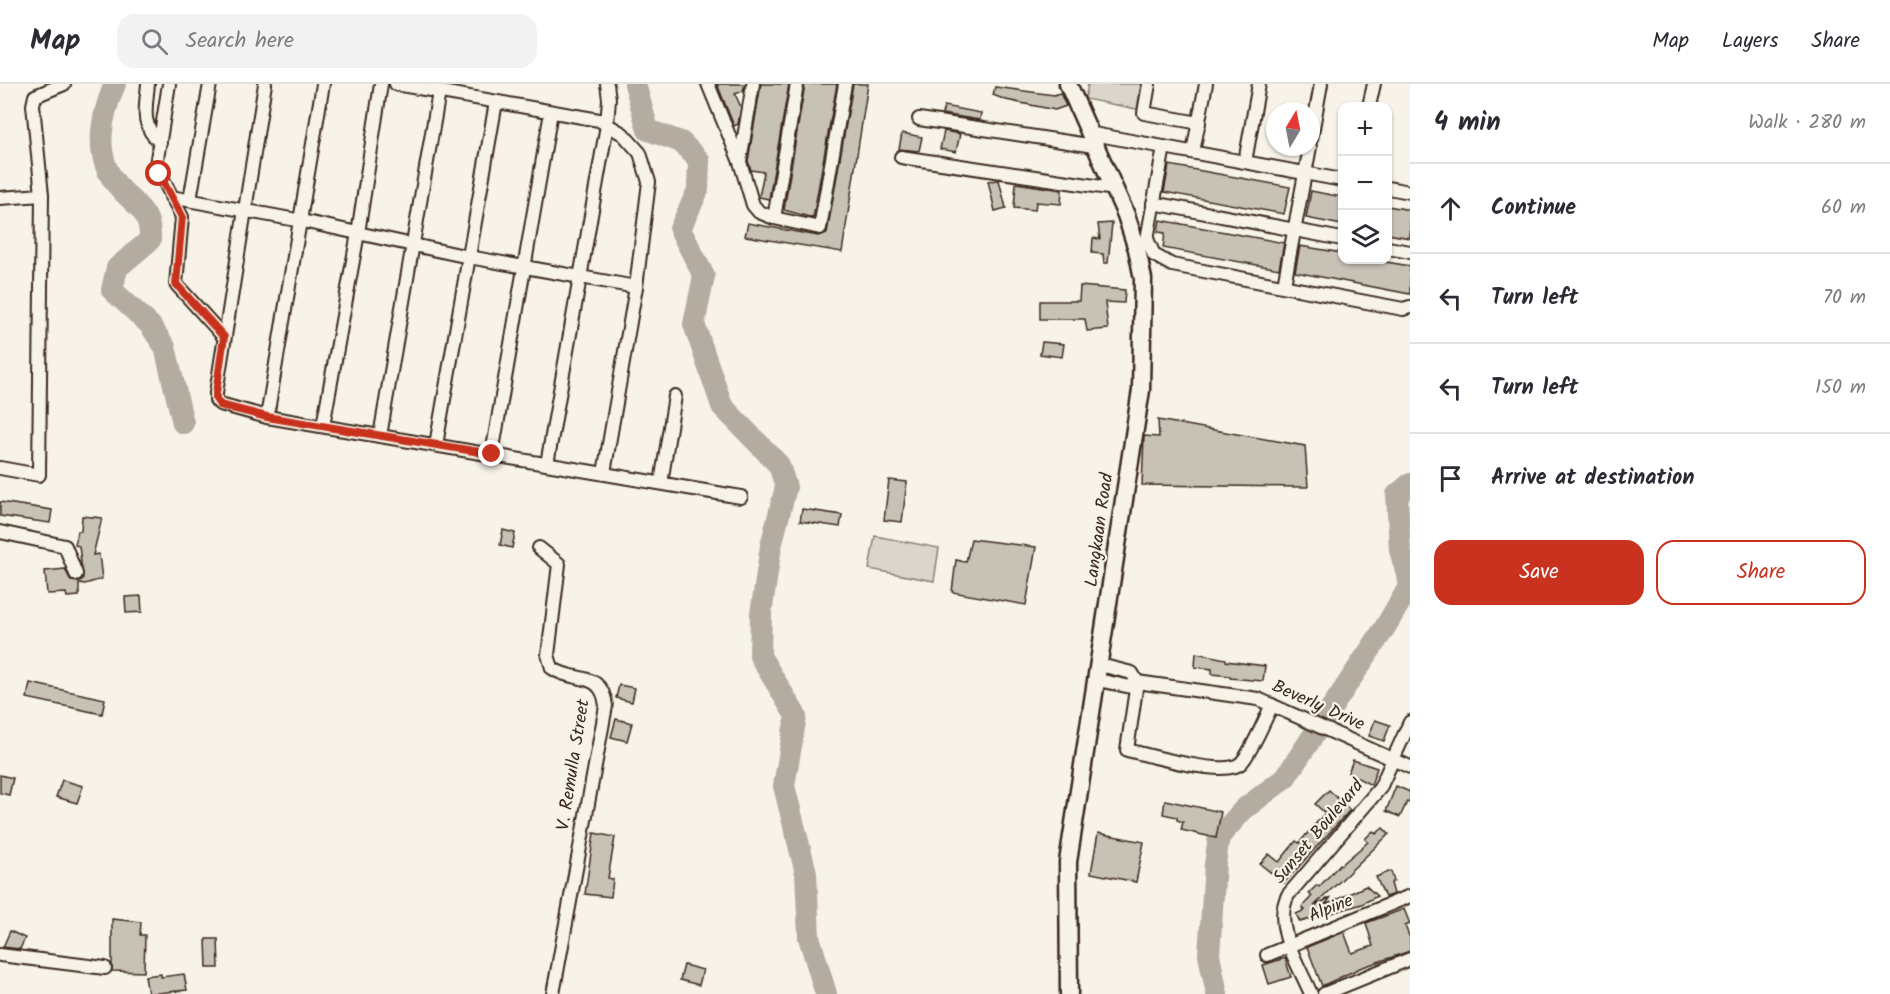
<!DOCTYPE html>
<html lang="en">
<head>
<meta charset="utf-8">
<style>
  :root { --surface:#fff; --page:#f2f2f3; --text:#2b2b33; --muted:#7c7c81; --line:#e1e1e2; --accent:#c8321e }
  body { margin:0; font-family:Kalam,sans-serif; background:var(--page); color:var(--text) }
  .controls { position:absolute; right:18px; top:18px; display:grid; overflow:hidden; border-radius:12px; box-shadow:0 2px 4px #0004 }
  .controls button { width:54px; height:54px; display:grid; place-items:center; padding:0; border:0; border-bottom:2px solid var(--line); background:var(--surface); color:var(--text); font:30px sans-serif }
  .compass { position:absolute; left:1266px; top:18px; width:54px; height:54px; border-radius:50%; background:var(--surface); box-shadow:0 2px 4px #0004; rotate:10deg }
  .stop { position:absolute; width:18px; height:18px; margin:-14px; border:4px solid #c8321e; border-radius:50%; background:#fff }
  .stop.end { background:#c8321e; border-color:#fff; box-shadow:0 2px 6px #0008 }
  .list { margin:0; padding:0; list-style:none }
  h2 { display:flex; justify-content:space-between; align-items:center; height:78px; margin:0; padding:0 24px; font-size:26px }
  h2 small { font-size:20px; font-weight:400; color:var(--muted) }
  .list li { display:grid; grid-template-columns:39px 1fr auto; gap:18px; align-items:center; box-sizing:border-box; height:90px; padding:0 24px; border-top:2px solid var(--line) }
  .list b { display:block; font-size:22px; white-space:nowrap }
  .list em { font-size:20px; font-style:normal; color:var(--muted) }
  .actions { display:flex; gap:12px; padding:18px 24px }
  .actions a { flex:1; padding:14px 0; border:2px solid var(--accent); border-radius:18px; text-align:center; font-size:21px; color:var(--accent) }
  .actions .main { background:var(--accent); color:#fff }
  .icon { flex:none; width:33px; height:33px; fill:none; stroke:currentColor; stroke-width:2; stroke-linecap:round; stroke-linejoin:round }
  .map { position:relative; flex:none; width:1410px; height:910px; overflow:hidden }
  header { display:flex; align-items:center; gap:36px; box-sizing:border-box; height:84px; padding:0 30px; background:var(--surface); border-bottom:2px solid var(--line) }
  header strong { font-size:28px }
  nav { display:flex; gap:33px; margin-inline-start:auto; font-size:21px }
  .search { width:420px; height:54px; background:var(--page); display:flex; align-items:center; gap:15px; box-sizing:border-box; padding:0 21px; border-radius:18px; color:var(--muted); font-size:22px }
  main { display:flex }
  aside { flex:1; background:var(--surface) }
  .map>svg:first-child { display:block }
  .green { fill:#dbd6cb; stroke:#8b8074; stroke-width:1.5 }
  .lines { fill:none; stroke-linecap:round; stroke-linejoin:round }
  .river { stroke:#b4aca0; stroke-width:22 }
  .building { fill:#c8c1b6; stroke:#3b2a1e; stroke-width:1.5 }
  .minor-casing { stroke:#3b2a1e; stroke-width:16 }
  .tertiary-casing { stroke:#3b2a1e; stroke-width:21 }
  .minor { stroke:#f7f3e8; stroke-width:12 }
  .tertiary { stroke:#f7f3e8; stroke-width:16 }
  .route { stroke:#c8321e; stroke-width:8 }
  .labels { text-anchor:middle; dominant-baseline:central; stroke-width:4.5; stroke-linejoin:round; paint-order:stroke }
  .street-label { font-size:18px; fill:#3b2a1e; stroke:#f7f3e8 }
</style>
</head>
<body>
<header>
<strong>Map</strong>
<div class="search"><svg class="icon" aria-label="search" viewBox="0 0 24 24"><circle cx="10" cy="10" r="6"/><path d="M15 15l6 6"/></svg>Search here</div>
<nav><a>Map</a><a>Layers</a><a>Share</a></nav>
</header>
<main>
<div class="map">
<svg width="1410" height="910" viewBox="0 0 1410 910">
  <rect width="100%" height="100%" fill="#f7f3e8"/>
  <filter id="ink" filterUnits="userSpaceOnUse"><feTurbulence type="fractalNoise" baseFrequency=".0167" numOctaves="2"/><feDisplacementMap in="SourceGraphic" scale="12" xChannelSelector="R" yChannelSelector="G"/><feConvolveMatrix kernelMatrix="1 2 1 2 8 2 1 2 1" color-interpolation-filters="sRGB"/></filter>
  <g filter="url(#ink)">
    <g class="green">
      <path d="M1088 0H1141L1137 25 1085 15Z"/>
      <path d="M875 452 939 464 934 497 869 485Z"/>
    </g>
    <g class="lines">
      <g class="river">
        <path d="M115 0C101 33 92 72 118 102 136 123 151 126 150 156L117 184 112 206 150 241 165 263 183 339"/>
        <path d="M635 0 648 46 681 58 699 76 698 106 680 145 704 192 694 240 722 322 779 381 786 403 771 462 761 530 760 572 796 632 784 702 806 789 809 853 826 910"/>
        <path d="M1217 910 1209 871 1215 780 1219 753 1244 725 1285 694 1384 545 1410 501 1400 466 1397 411 1410 400"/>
      </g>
    </g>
    <g class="building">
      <path d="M717 0H745L743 7 735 10 741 23 738 40 734 42Z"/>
      <path d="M761 0H789L769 115 759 113 764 88 751 86 748 77Z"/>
      <path d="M805 0H837L813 134 784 126Z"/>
      <path d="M853 0H868L842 168 745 152 748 139 818 152 827 149Z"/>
      <path d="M995 3 1054 11 1060 9 1066 22 1055 26 1006 16 993 11Z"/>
      <path d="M944 22 981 29 980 36 942 30Z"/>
      <path d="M944 47 960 50 956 68 940 65Z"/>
      <path d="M902 49 922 53 919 67 899 65Z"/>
      <path d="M1169 81 1290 103 1284 130 1164 108Z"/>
      <path d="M999 96 1006 124 995 127 988 97Z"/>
      <path d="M1016 99 1062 106 1061 120 1036 118 1035 126 1014 124Z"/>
      <path d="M1311 107 1342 113V141L1306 134Z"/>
      <path d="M1388 122 1410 126V154L1388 150Z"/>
      <path d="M1160 136 1284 159 1279 185 1163 164 1165 149 1158 148Z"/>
      <path d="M1112 139 1108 179H1104L1103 170 1092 169 1093 154 1100 155 1098 140Z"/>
      <path d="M1300 162 1342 169V176H1374L1410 182V210L1295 188Z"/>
      <path d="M1080 202 1125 206 1124 219 1105 218 1108 245 1087 247 1085 235H1040V217H1079Z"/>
      <path d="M1042 258 1064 260 1062 273 1040 270Z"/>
      <path d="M1158 336 1305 362 1308 403 1142 401 1144 352 1159 353Z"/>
      <path d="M889 396 907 398 902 438 884 436Z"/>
      <path d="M0 418 52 426 50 439 0 432Z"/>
      <path d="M802 425 842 431 840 443 800 437Z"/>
      <path d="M82 432 102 434 93 471 99 470 102 495 85 500 79 499V512L67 513 66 509 47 510 45 487 65 485 71 497 78 498 83 495 79 462 75 461 78 447H81Z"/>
      <path d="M503 446 515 449 512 464 500 461Z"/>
      <path d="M971 455 1036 463 1026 521 952 508 956 476 966 478Z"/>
      <path d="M141 512 142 528 126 529 125 513Z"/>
      <path d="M1196 569 1226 575V577L1265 582 1263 597 1230 594V592L1212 590V585L1195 583Z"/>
      <path d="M30 599 105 615 102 630 27 614Z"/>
      <path d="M619 601 635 604 632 618 616 614Z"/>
      <path d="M616 635 632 639 627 657 611 653Z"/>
      <path d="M1375 636 1390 641 1384 657 1369 652Z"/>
      <path d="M1353 676 1377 684 1371 701 1348 689Z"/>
      <path d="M0 691 13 694 9 711 0 709Z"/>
      <path d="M62 696 83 702 77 719 56 713Z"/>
      <path d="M1396 702 1410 708V719L1407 718 1400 733 1386 727Z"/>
      <path d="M1329 706 1350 726 1284 799 1260 780 1269 770 1279 778 1296 757 1299 759 1325 729 1315 720Z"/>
      <path d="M1165 716 1221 728 1216 754 1181 746 1183 738 1177 736V733L1163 730Z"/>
      <path d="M1383 744 1389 750 1314 822 1331 813 1325 821 1366 802 1377 812 1362 820 1300 838 1296 830 1305 826 1302 823 1312 812 1309 809 1317 801 1319 803 1340 780 1341 781 1368 758 1365 755 1373 747 1376 750Z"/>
      <path d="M594 749 615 753 608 794 613 795 611 813 585 810Z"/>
      <path d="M1098 749 1144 758 1136 798 1091 789Z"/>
      <path d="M1391 787 1394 797 1391 799 1394 810 1385 813 1376 793Z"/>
      <path d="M1404 825 1410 840 1405 842 1410 854V867L1360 884 1322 902 1307 863 1344 848 1352 869 1373 862 1366 839Z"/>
      <path d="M112 835 141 838 140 851H145L144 888 112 887Z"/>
      <path d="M10 847 25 854 20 865 3 863Z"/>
      <path d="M206 855H218L219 884H207Z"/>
      <path d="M1285 874 1291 893 1269 900 1263 881Z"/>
      <path d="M684 881 703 886 699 901 680 896Z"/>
      <path d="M161 890V893L184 890 187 906 148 910 145 892Z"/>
    </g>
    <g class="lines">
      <defs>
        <g id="minor">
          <path d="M148 0C146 23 140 42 160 58"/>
          <path d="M169 0 156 81 182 133 176 200 224 253"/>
          <path d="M265 0 216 309V316L220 320 267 333 741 413"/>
          <path d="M396 0 599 36 623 50 640 69 649 98 636 203 604 389"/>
          <path d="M708 0 740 78 753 121 759 128 774 134 820 144 845 0"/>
          <path d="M1149 0 1144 29 1199 39"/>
          <path d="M1369 22 1374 0"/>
          <path d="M919 35 1094 62"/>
          <path d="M1088 49 1342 96"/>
          <path d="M1311 55 1321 0"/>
          <path d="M1164 63 1147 155 1154 171 1172 181 1403 225 1410 223"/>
          <path d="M1193 68 1206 0"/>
          <path d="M901 73 1115 105"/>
          <path d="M740 77 753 0"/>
          <path d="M1245 78 1259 0"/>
          <path d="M1388 104 1410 108"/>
          <path d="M171 113 302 137 469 173 636 203"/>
          <path d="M0 114 42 111"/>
          <path d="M190 116 210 0"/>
          <path d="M1153 119 1342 155"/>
          <path d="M774 134 797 0"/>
          <path d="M1388 164 1410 168"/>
          <path d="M1284 201 1310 63"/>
          <path d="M267 333 323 0"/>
          <path d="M323 342 358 149 381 0"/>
          <path d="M380 352 439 8 438 1"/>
          <path d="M436 361 496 18"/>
          <path d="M492 370 551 28"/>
          <path d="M547 380 607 41 609 15 607 0"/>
          <path d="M0 384 39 391 42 111 33 21 35 12 64 0"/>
          <path d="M661 399 675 312"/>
          <path d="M0 448 65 462 76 490"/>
          <path d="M539 464 559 480 548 571 552 584C574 600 602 585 606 622L553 910"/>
          <path d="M1100 581 1132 589 1137 598"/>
          <path d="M1098 596 1131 603 1137 598 1258 615 1410 683"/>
          <path d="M1137 598 1127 666C1148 671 1226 694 1241 679 1251 669 1265 635 1272 621"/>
          <path d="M0 871 105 884"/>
          <path d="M1267 871 1410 812"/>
          <path d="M1311 910C1299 881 1272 842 1288 811L1380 704 1410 638"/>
          <path d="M1324 910 1410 875"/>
        </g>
        <path id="tertiary" d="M1068 0 1126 131 1137 165 1143 195 1141 306 1068 778 1069 910"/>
      </defs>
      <use href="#minor" class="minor-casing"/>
      <use href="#tertiary" class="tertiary-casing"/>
      <use href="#minor" class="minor"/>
      <use href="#tertiary" class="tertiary"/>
    </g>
  </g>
  <g class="lines" filter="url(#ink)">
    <path class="route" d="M159 90 182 133 176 200 224 253 216 309V315L220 321 267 333 492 370"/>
  </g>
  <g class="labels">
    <g class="street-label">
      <text transform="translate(1100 446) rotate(-82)">Langkaan Road</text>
      <text transform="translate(1318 622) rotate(24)">Beverly Drive</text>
      <text transform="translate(574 681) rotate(-81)">V. Remulla Street</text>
      <text transform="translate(1319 748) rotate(-50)">Sunset Boulevard</text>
      <text transform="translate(1331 825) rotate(-22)">Alpine</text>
    </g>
  </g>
</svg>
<div class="controls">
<button>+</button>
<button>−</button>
<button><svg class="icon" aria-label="layers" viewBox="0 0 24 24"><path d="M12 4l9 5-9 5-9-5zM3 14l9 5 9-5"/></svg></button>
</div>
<svg class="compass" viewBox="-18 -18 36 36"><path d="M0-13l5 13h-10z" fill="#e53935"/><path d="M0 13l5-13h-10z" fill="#7c7c81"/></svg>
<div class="stop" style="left:159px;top:90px"></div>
<div class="stop end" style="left:492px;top:370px"></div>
</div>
<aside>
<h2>4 min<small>Walk · 280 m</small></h2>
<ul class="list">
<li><svg class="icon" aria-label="ahead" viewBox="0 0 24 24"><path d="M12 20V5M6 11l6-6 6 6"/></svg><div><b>Continue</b></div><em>60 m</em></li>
<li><svg class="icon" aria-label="left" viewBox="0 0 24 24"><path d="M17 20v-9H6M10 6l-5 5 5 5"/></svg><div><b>Turn left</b></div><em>70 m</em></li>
<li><svg class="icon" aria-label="left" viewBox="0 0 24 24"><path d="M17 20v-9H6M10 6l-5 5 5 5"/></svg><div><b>Turn left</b></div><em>150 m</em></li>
<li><svg class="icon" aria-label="arrive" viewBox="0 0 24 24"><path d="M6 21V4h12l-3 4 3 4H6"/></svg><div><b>Arrive at destination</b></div></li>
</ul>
<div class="actions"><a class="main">Save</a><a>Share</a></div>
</aside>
</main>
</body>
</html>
